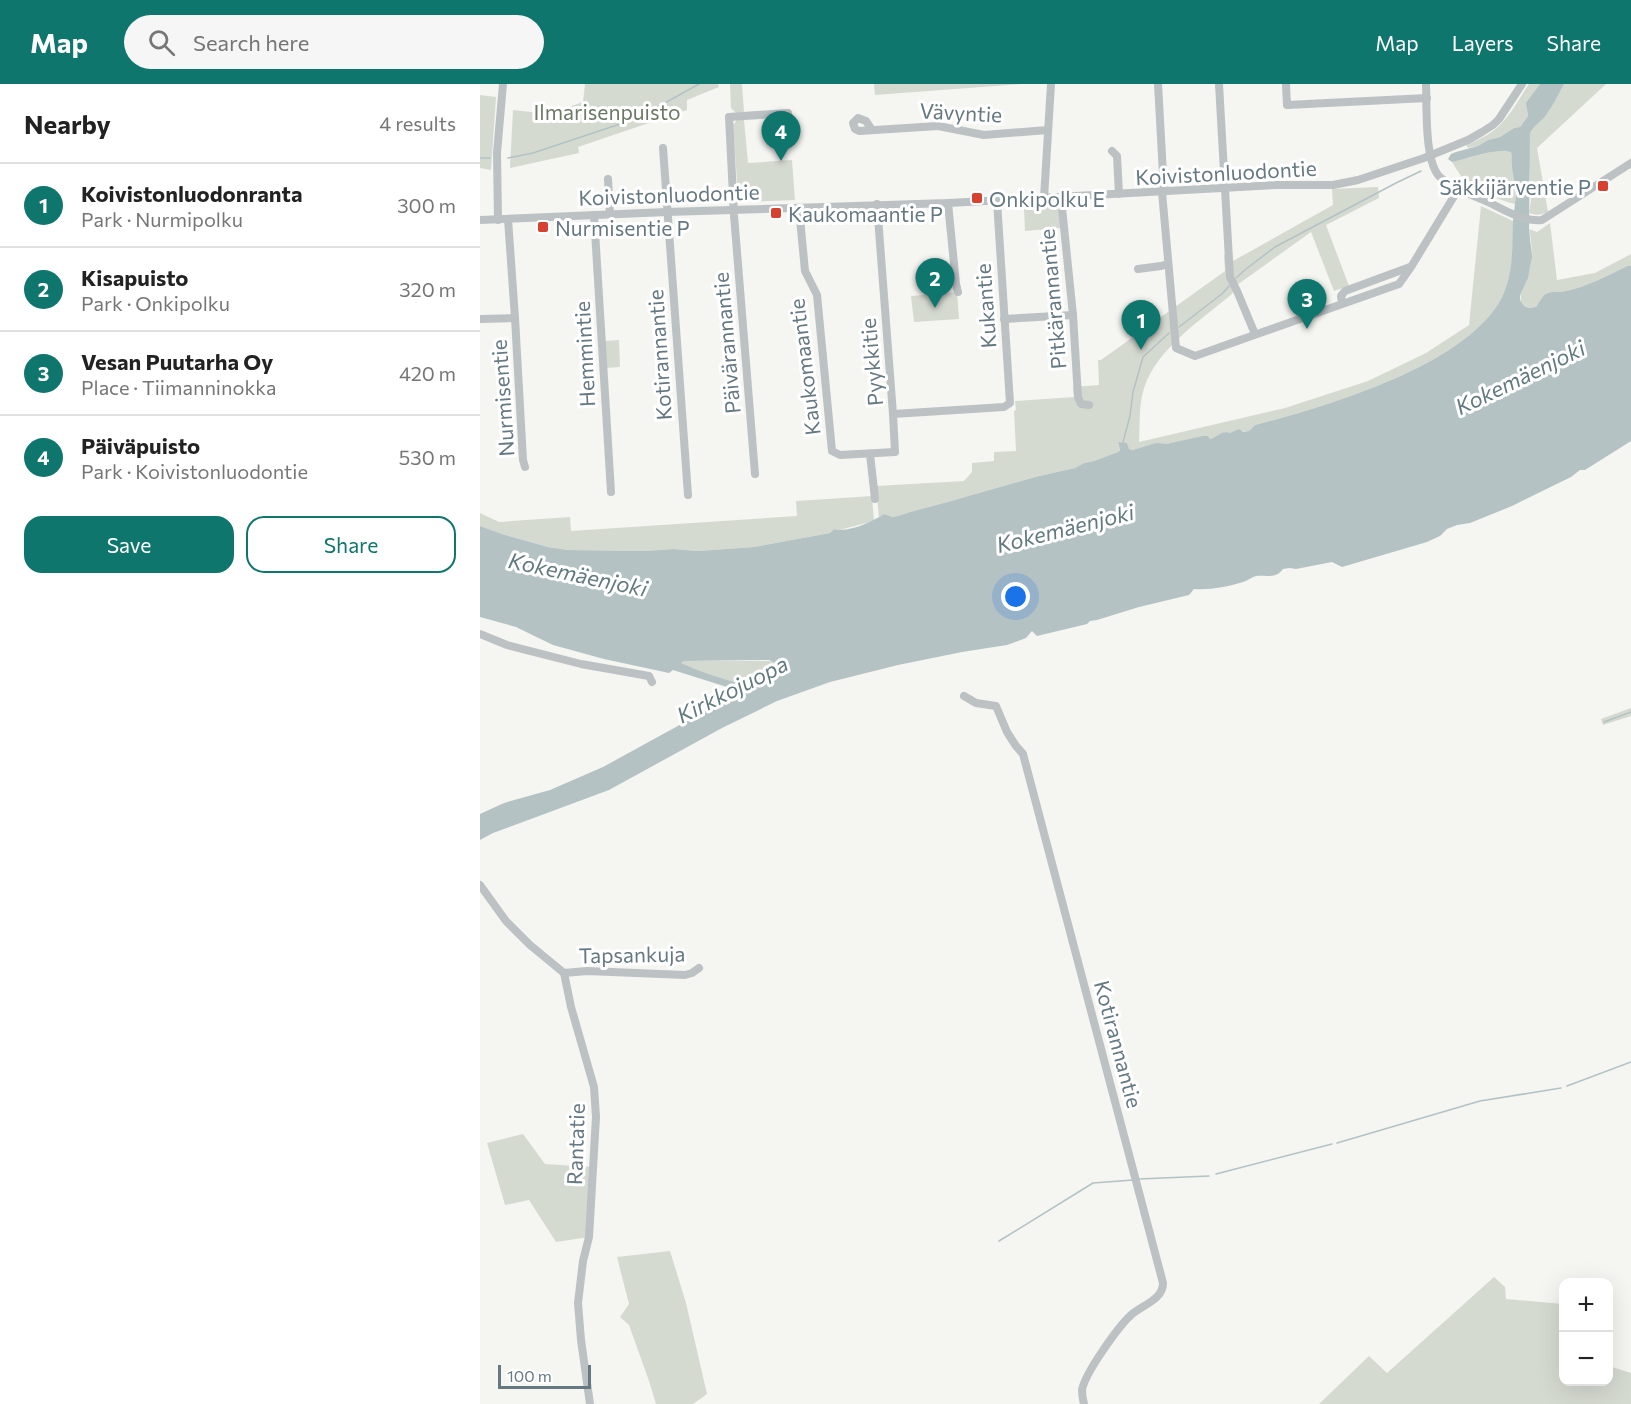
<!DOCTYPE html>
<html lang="en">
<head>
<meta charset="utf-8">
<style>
  :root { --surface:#fff; --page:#f6f6f6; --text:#222; --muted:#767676; --line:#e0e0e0; --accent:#0f766e }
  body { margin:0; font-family:Commissioner,sans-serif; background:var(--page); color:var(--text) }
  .controls { position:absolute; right:18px; bottom:18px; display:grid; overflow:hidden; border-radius:12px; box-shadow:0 6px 24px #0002 }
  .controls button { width:54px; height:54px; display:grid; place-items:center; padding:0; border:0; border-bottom:2px solid var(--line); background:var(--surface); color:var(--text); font:30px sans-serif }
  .scale { position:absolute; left:18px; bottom:15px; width:93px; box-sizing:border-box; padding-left:6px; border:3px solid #667881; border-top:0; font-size:16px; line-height:21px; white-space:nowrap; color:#667881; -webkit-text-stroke:4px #fff; paint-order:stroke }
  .you { position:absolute; left:536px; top:513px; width:21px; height:21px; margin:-15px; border:4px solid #fff; border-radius:50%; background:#1a73e8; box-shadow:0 0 0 9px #1a73e833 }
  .badge { display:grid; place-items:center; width:39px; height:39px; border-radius:50%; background:var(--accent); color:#fff; font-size:20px; font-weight:700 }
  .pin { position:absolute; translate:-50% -50px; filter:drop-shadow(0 2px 3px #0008) }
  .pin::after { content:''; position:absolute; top:32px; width:21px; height:18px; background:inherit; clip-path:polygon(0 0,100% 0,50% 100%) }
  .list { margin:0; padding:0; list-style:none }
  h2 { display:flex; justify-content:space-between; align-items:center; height:78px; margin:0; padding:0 24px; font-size:26px }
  h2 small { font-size:20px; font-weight:400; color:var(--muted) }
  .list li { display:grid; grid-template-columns:39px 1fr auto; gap:18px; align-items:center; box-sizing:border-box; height:84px; padding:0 24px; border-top:2px solid var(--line) }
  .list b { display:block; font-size:22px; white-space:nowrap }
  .list p { margin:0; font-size:20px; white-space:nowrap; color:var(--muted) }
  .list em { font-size:20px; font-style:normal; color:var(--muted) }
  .actions { display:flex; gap:12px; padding:18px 24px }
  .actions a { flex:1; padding:14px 0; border:2px solid var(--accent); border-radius:18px; text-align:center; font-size:21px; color:var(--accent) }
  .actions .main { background:var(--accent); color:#fff }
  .icon { flex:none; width:33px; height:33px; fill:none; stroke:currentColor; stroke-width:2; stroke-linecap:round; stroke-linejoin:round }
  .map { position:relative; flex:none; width:1151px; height:1320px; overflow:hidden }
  header { display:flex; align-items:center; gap:36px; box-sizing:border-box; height:84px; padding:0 30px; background:var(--accent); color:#fff }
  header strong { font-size:28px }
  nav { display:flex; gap:33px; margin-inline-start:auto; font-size:21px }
  .search { width:420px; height:54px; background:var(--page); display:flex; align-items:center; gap:15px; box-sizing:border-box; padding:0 21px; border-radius:33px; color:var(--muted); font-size:22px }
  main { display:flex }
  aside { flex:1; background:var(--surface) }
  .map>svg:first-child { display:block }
  .green { fill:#d5dad1 }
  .water { fill:#b4c2c4; fill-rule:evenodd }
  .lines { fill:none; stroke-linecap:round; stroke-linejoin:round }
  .stream { stroke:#b4c2c4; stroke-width:1.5 }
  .minor { stroke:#bcc1c3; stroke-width:8 }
  .poi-dot { fill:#d74230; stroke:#fff; stroke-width:2 }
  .labels { text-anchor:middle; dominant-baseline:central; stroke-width:6; stroke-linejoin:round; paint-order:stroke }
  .park-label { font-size:21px; fill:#6b7864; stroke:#fff }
  .street-label { font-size:21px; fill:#667881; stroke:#fff }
  .poi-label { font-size:21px; fill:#667881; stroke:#fff; text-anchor:start }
  .water-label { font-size:22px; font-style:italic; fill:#627a7e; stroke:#fff }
</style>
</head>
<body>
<header>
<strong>Map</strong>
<div class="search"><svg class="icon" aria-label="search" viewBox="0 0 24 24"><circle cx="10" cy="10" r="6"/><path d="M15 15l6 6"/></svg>Search here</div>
<nav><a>Map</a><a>Layers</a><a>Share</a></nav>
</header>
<main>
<aside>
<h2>Nearby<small>4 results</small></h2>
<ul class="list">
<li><span class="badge">1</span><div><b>Koivistonluodonranta</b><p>Park · Nurmipolku</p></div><em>300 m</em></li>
<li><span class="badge">2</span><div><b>Kisapuisto</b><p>Park · Onkipolku</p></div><em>320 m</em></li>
<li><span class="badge">3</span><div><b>Vesan Puutarha Oy</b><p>Place · Tiimanninokka</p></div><em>420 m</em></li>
<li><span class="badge">4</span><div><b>Päiväpuisto</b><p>Park · Koivistonluodontie</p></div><em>530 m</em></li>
</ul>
<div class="actions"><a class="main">Save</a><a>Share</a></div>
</aside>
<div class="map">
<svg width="1151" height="1320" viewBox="0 0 1151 1320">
  <rect width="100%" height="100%" fill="#f5f5f2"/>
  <g class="green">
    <path d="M105 0H238L239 3 207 16V26L98 63 99 69 30 84 33 26 68 30 103 18Z"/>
    <path d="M250 0H262L264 28 256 29 251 24Z"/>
    <path d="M394 0H541L395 11Z"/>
    <path d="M1049 0H1060L1047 26 1048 32 1040 43 1034 44 1020 53 1008 56 998 62 988 64 986 61C995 57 1005 53 1013 47 1029 35 1038 16 1049 0Z"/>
    <path d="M1084 0H1126L1057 64 1068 128C1061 131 1057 132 1049 129L1051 116 1049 77 1050 50 1051 45 1061 37 1067 29Z"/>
    <path d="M0 11 16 13 11 86 0 84Z"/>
    <path d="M257 36H264L268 79 312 76 315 116 266 118 260 116 258 111 253 41Z"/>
    <path d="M1019 66H1028L1031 68 1032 83 1035 99V120C1020 117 994 104 983 94 979 90 976 84 972 78Z"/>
    <path d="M898 103 899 114 846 141 869 202 854 207 831 148 757 201 752 210C720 237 671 268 662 312 659 326 660 343 659 358L805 324 888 297 946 269 989 241 1001 122 1033 137C1033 163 1034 189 1022 213 988 281 845 323 775 341L769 347 750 349 730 355 728 352 686 360H676L653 366 649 365 638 359 640 366 638 368 614 377 604 379 595 384 555 393 471 417 430 428 418 432 412 433 404 430 399 434 396 402 484 397 492 388V379L514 377V368L536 367 534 327 536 326 535 317 594 313 593 303 619 301 618 276H621L745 187 744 171 752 170 753 177 853 121 852 105Z"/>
    <path d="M573 122C583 126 581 135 582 144L545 147 544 124Z"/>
    <path d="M1070 139 1077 196 1115 189 1151 170V182H1147C1127 192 1108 202 1086 207 1080 209 1073 207 1068 209 1063 211 1059 219 1056 223 1051 225 1046 223 1041 219 1039 209 1046 202 1048 192 1052 176 1053 161 1049 145L1057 148Z"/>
    <path d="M477 208 479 235 434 238 431 212Z"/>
    <path d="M139 256 140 283 126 284 125 257Z"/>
    <path d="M392 412 394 437 359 446 354 445 350 449 274 463 218 467 194 465 164 467 88 466 68 463 22 450 0 442V429L19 438 90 433 91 447 317 432 316 417Z"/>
    <path d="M203 577H290L300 582C295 592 280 599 269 600 255 601 215 585 200 580Z"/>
    <path d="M1151 624V632L1123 641 1121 635Z"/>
    <path d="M43 1050 65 1080 113 1083 109 1153 76 1158 49 1116 25 1121 7 1059Z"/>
    <path d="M190 1167 206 1219 227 1310 213 1320H176L169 1297 149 1241 140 1233 149 1220 137 1173Z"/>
    <path d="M1014 1193 1025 1203 1026 1215 1083 1220 1084 1298H1128L1129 1282 1151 1289V1320H839L889 1272 907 1289Z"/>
  </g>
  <path class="water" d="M1060 0H1084C1078 11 1071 25 1063 35 1057 41 1052 43 1050 50L1049 145 1052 173 1048 194 1040 212V216C1043 223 1049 225 1056 223 1059 219 1063 210 1068 209 1071 207 1080 209 1086 207 1108 202 1127 192 1147 182H1151V357L1105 386H1100L1091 393 1032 422 990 439 977 441 967 445 960 452 947 458 862 483 852 478 816 485 810 484 803 485C796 495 787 491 776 492 772 493 767 497 763 498 747 503 730 506 714 505L709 511 659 523 617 536 610 537 607 540 557 552 552 547 546 554 527 561 482 568 418 581 350 598 297 617 242 644 129 706 13 749 0 756V730L24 719 70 706 123 683 247 615 255 608 250 604 193 586 189 589 124 575 73 561 36 543 0 533V442L22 450 68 463 88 466 164 467 194 465 218 467 274 463 350 449 354 445C368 449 392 438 404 430L412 433 418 432 430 428 471 417 555 393 595 384 604 379 614 377 638 368 640 366 638 358 647 359 649 365 653 366 676 359 686 360 723 352H728L730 355C738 353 741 346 750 349L759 345 763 348 769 347 775 341C845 323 988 281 1022 213 1034 188 1032 163 1033 137 1034 125 1037 112 1035 100 1034 94 1032 88 1032 82 1031 77 1032 73 1031 68 1017 63 988 75 972 78L968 75 971 70 976 68 998 62 1008 56 1020 53 1034 44 1040 43 1048 32 1046 19ZM289 576 300 582C295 592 280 599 269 600 257 601 213 585 201 579L204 577Z"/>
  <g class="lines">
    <g class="stream">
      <path d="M0 74H10"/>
      <path d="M28 74 53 69 143 39 163 31 219 0"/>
      <path d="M756 194 766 185 795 163 916 99 941 87"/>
      <path d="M699 243 743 209 749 202"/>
      <path d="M643 358 650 332 653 308 663 273 689 249"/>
      <path d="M1124 638 1151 628"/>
      <path d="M1087 1002 1151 978"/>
      <path d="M857 1059 1000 1017 1081 1004"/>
      <path d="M736 1090 852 1060"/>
      <path d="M659 1095 729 1092"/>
      <path d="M519 1157 613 1099 653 1096"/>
    </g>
    <g class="minor">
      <path d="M678 0 684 108"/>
      <path d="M739 0 750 193 757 207 775 250"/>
      <path d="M806 0 807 21 947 14"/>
      <path d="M946 0C947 23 944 80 961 94 973 105 995 112 1010 119 1026 127 1045 138 1062 136L1151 79"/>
      <path d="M392 46 386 37 378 34 373 39 375 45 379 47 458 42 504 51 568 46"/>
      <path d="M183 64 208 411"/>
      <path d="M632 67 637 72 639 110"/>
      <path d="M128 95 130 130"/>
      <path d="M682 108 696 264 715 272 919 200 931 183 979 104"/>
      <path d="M564 114 571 0"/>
      <path d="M581 114 593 231 598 313 601 320 609 321"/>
      <path d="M468 119 476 200 478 208"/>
      <path d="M319 124 325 187 337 211 352 367 360 371 415 368 413 330 397 120"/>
      <path d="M114 131 131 408"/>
      <path d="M28 135 35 234 43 376 45 383"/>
      <path d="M0 136 187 128 468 119 795 101H853L878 96 944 74 988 56 1002 48 1013 41 1019 35 1042 0"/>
      <path d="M18 136 17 69 23 0"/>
      <path d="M658 185 681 182 688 180"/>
      <path d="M862 219 861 212 865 207 930 183"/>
      <path d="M0 235 35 234"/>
      <path d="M524 235 593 231"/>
      <path d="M413 330 524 323 530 319 517 117"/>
      <path d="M390 370 395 415"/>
      <path d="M275 390 254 131 249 33 308 29"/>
      <path d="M0 550 27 561 101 580 169 592 172 598"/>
      <path d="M484 612 496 619 516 622 527 648 536 662 543 670 683 1199C683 1216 662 1221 651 1231 638 1243 605 1289 602 1306 602 1310 603 1316 604 1320"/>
      <path d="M0 801 26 837 50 861 84 889 91 923 114 1003 116 1033 109 1153 103 1177 98 1219 101 1256 110 1320"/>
      <path d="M84 889 107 887 205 891 212 889 219 884"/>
    </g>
  </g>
  <g class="poi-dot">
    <rect x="1117" y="96" width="12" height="12" rx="3"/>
    <rect x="491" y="108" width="12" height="12" rx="3"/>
    <rect x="290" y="123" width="12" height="12" rx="3"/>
    <rect x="57" y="137" width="12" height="12" rx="3"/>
  </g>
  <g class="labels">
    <g class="park-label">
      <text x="127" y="27">Ilmarisenpuisto</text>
    </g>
    <g class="street-label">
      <text transform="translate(481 28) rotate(3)">Vävyntie</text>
      <text transform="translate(746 88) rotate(-3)">Koivistonluodontie</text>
      <text transform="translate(189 110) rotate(-2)">Koivistonluodontie</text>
      <text transform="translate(572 215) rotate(-95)">Pitkärannantie</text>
      <text transform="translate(505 222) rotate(-94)">Kukantie</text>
      <text transform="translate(246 259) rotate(-95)">Päivärannantie</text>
      <text transform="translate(104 270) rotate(-93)">Hemmintie</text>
      <text transform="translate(179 271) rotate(-94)">Kotirannantie</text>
      <text transform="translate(391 278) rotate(-95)">Pyykkitie</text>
      <text transform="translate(324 283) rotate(-97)">Kaukomaantie</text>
      <text transform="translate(22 314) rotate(-94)">Nurmisentie</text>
      <text transform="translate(152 870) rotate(-1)">Tapsankuja</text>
      <text transform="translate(639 960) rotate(75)">Kotirannantie</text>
      <text transform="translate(95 1060) rotate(-88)">Rantatie</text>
    </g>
    <g class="poi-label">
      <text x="1111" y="102" text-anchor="end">Säkkijärventie P</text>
      <text x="509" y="114">Onkipolku E</text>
      <text x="308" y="129">Kaukomaantie P</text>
      <text x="75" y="143">Nurmisentie P</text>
    </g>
    <g class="water-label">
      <text transform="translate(1040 293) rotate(-26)">Kokemäenjoki</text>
      <text transform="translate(585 444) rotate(-14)">Kokemäenjoki</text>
      <text transform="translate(98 490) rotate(12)">Kokemäenjoki</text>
      <text transform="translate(252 605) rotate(-27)">Kirkkojuopa</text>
    </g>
  </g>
</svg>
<div class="controls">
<button>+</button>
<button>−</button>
</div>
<div class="scale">100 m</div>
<div class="you"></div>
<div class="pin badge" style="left:661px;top:266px">1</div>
<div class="pin badge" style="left:455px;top:224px">2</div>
<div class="pin badge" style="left:827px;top:245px">3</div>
<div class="pin badge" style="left:301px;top:77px">4</div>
</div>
</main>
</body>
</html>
